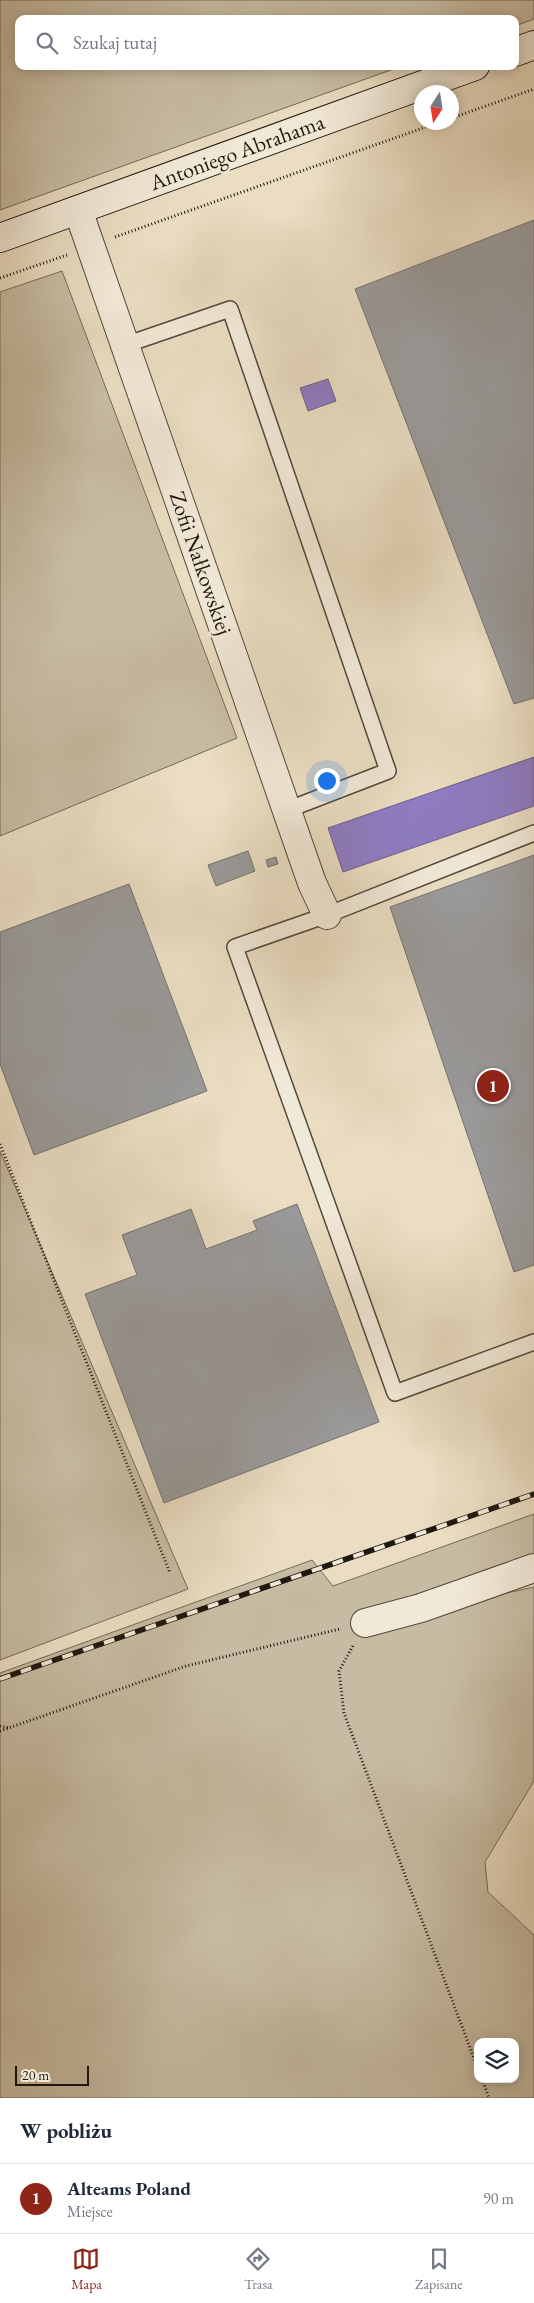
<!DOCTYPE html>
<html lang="pl">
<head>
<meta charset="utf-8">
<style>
  :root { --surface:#fff; --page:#f6f6f7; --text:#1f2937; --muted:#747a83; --line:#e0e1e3; --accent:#8f2418 }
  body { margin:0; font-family:"EB Garamond",serif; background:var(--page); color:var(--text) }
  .controls { position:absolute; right:15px; bottom:15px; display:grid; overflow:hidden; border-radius:10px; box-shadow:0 2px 12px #0003 }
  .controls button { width:45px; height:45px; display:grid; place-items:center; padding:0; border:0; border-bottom:1px solid var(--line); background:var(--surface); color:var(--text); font:25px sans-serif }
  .compass { position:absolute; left:414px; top:85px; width:45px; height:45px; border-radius:50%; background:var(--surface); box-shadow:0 2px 12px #0003; rotate:192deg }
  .scale { position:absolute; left:15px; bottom:12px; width:74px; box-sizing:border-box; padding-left:5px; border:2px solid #1f180e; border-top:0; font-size:14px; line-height:18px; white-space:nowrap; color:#1f180e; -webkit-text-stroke:4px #f1e9d7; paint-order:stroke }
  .you { position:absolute; left:326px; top:780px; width:18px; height:18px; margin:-12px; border:4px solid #fff; border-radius:50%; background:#1a73e8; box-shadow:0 0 0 8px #1a73e833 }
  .badge { display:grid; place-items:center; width:32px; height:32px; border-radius:50%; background:var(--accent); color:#fff; font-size:16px; font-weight:700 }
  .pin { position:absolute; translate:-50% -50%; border:2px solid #fff; box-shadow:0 1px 5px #0006 }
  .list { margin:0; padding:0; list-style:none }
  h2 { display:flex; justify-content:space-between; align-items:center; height:65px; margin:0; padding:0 20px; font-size:21px }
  h2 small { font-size:16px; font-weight:400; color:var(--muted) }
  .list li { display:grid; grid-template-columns:32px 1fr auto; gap:15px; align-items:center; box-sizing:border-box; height:70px; padding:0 20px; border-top:1px solid var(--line) }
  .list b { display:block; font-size:19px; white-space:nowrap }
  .list p { margin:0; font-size:16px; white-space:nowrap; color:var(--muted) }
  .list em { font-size:16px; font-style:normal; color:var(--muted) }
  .icon { flex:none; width:28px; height:28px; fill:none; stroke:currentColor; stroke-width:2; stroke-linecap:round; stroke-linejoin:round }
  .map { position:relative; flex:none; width:534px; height:2098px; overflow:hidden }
  .search { position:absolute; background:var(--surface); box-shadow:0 2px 12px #0003; left:15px; right:15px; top:15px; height:55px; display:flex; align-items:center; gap:12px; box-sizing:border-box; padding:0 18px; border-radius:10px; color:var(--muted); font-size:19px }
  .sheet { height:135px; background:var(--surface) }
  nav { display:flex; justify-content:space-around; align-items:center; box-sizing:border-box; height:70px; border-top:1px solid var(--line); background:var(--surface); font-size:14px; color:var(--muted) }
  nav a { display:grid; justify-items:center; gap:2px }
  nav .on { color:var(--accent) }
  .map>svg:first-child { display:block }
  .green { fill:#c7bca3; stroke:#736a58; fill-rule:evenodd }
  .offices { fill:#8e7cc3; stroke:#6d5e8d }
  .industry { fill:#999; stroke:#74726f }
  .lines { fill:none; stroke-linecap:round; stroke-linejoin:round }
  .lane-casing { stroke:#52493b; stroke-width:18 }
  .street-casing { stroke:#52493b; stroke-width:30 }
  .secondary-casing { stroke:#1f180e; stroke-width:30 }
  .path { stroke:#1f180e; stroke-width:3; stroke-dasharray:1 2.5; stroke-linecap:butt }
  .lane { stroke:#f1e9d7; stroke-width:15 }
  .street { stroke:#f1e9d7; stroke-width:28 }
  .secondary { stroke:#f1e9d7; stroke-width:28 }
  .rail-casing { stroke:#1f180e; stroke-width:5.5 }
  .rail { stroke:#f1e9d7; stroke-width:4; stroke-dasharray:11; stroke-linecap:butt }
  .labels { text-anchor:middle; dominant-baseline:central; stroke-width:5; stroke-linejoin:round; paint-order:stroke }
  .street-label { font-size:22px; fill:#1f180e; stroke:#f1e9d7 }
</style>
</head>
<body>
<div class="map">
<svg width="534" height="2098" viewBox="0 0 534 2098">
  <rect width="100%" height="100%" fill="#eaddc2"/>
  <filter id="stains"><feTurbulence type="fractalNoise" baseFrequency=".004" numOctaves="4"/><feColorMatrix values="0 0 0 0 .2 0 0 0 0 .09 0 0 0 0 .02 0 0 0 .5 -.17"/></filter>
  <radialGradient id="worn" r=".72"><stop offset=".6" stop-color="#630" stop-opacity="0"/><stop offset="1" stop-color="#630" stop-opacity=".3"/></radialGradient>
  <g class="green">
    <path d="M0 0H534V19L515 26V19H19V66H402L0 210Z"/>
    <path d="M62 271 237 738 0 836V292Z"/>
    <path d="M0 1151 188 1589 0 1660Z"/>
    <path d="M534 1514V1568L372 1622 534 1587V1781L485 1862 488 1892 534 1935V2098H0V1673L312 1560 333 1586ZM478 2042H515V2079H478Z"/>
  </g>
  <g class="offices">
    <path d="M328 379 336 401 308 411 300 388Z"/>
    <path d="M534 757V806L343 872 328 828Z"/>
  </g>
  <g class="industry">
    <path d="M534 220V698L514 704 355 289Z"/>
    <path d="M248 851 255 871 216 886 208 865Z"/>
    <path d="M534 855V1265L514 1272 390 907Z"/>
    <path d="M276 857 278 864 268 867 266 860Z"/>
    <path d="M129 884 207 1091 34 1155 0 1064V932Z"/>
    <path d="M297 1204 379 1422 164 1503 85 1294 137 1275 122 1235 191 1209 206 1249 257 1230 253 1221Z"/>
  </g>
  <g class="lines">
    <defs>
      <g id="lane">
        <path d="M125 345 230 309 388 771 287 810"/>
        <path d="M534 833 327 915 235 947 395 1393 534 1342"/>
      </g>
      <g id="street">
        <path d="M78 210 312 883 327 915"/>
        <path d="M365 1623 421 1608 534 1568"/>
      </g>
      <g id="secondary">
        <path d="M515 52 534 45"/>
        <path d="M0 238 475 66"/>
      </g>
    </defs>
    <use href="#lane" class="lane-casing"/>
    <use href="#street" class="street-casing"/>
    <use href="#secondary" class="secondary-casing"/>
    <g class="path">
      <path d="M452 118 534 89"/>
      <path d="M115 237 440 122"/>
      <path d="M0 278 67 255"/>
      <path d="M0 1144 170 1573"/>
      <path d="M353 1646 339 1671 344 1713 478 2069"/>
      <path d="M0 1726 9 1728"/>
      <path d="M0 1731 186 1666 340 1629"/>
      <path d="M482 2079 489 2098"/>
    </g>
    <use href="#lane" class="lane"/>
    <use href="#street" class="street"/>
    <use href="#secondary" class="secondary"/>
    <defs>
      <path id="rail" d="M0 1679 534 1494"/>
    </defs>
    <use href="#rail" class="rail-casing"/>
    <use href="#rail" class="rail"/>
  </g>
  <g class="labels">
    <g class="street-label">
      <text transform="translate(237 152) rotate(-20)">Antoniego Abrahama</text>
      <text transform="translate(201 563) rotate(71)">Zofii Nałkowskiej</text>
    </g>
  </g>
  <rect width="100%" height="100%" filter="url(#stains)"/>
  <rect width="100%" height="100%" fill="url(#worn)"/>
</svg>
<div class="controls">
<button><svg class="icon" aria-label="layers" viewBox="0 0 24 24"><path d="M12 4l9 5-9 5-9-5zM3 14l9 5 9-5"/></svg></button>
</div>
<svg class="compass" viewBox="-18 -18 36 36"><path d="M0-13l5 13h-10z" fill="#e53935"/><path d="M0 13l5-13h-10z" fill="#747a83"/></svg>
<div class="scale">20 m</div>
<div class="you"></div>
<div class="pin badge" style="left:493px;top:1086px">1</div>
<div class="search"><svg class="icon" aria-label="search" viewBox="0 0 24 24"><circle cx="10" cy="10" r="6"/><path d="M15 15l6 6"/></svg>Szukaj tutaj</div>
</div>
<section class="sheet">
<h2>W pobliżu<small></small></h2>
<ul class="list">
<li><span class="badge">1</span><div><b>Alteams Poland</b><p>Miejsce</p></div><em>90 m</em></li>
</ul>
</section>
<nav>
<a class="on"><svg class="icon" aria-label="map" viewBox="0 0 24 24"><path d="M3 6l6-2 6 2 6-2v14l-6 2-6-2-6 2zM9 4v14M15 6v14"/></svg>Mapa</a>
<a><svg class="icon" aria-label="directions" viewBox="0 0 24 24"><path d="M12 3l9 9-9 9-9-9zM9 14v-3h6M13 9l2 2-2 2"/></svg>Trasa</a>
<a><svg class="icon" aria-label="saved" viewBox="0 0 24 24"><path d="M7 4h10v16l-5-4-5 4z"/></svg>Zapisane</a>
</nav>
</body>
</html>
